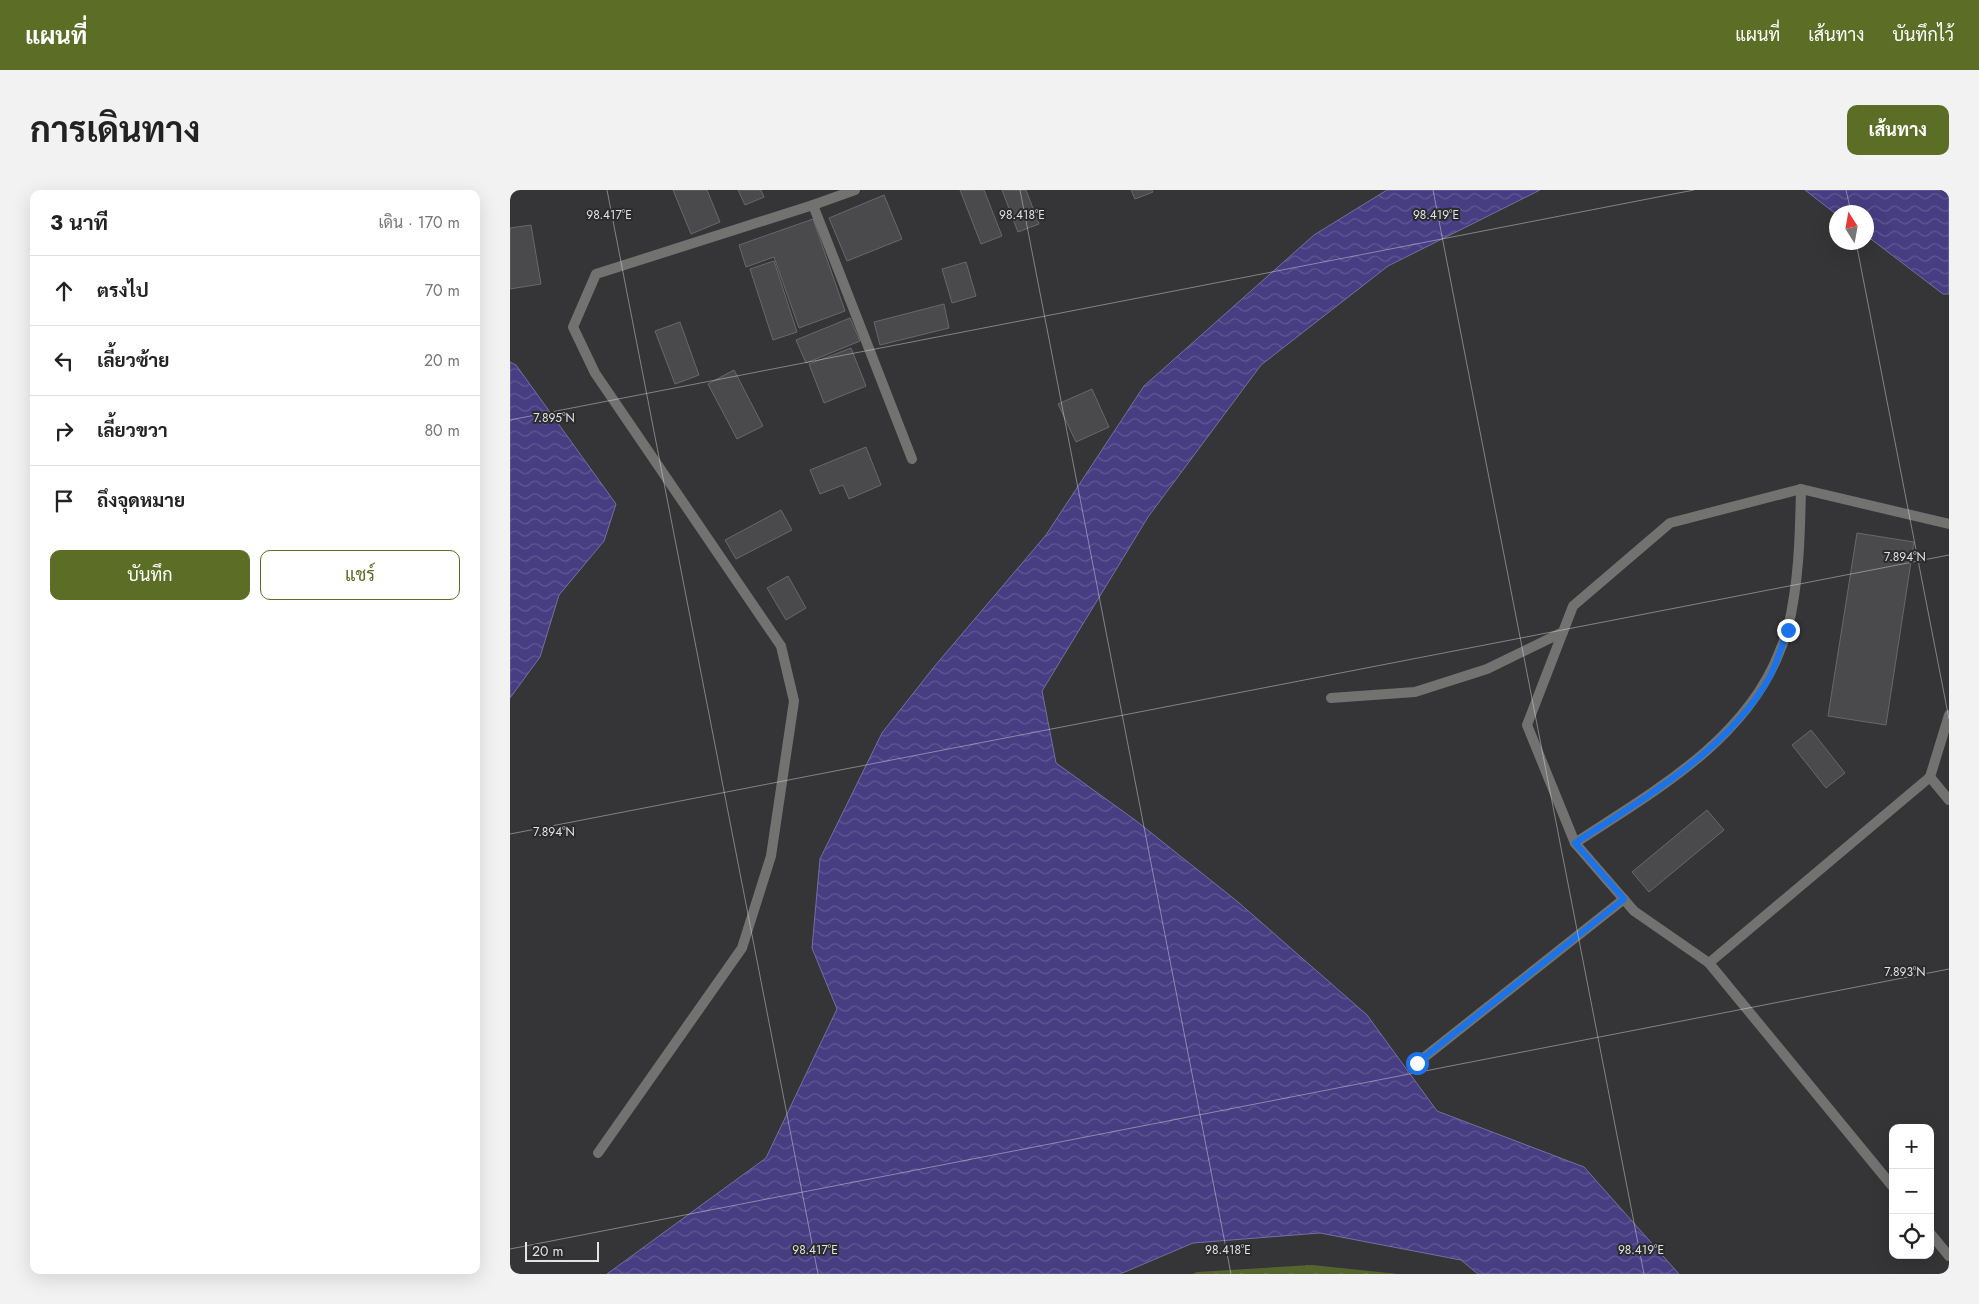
<!DOCTYPE html>
<html lang="th">
<head>
<meta charset="utf-8">
<style>
  :root { --surface:#fff; --page:#f2f2f2; --text:#222; --muted:#767676; --line:#e0e0e0; --accent:#5c6d25 }
  body { margin:0; font-family:Jost,Sarabun,sans-serif; background:var(--page); color:var(--text) }
  .controls { position:absolute; right:15px; bottom:15px; display:grid; overflow:hidden; border-radius:10px; box-shadow:0 5px 20px #0002 }
  .controls button { width:45px; height:45px; display:grid; place-items:center; padding:0; border:0; border-bottom:1px solid var(--line); background:var(--surface); color:var(--text); font:25px sans-serif }
  .compass { position:absolute; left:1319px; top:15px; width:45px; height:45px; border-radius:50%; background:var(--surface); box-shadow:0 5px 20px #0002; rotate:349deg }
  .scale { position:absolute; left:15px; bottom:12px; width:74px; box-sizing:border-box; padding-left:5px; border:2px solid #e3e3e5; border-top:0; font-size:14px; line-height:18px; white-space:nowrap; color:#e3e3e5; -webkit-text-stroke:4px #2b2b2e; paint-order:stroke }
  .stop { position:absolute; width:15px; height:15px; margin:-11px; border:4px solid #1a73e8; border-radius:50%; background:#fff }
  .stop.end { background:#1a73e8; border-color:#fff; box-shadow:0 1px 5px #0008 }
  .list { margin:0; padding:0; list-style:none }
  h2 { display:flex; justify-content:space-between; align-items:center; height:65px; margin:0; padding:0 20px; font-size:21px }
  h2 small { font-size:16px; font-weight:400; color:var(--muted) }
  .list li { display:grid; grid-template-columns:32px 1fr auto; gap:15px; align-items:center; box-sizing:border-box; height:70px; padding:0 20px; border-top:1px solid var(--line) }
  .list b { display:block; font-size:19px; white-space:nowrap }
  .list em { font-size:16px; font-style:normal; color:var(--muted) }
  .actions { display:flex; gap:10px; padding:15px 20px }
  .actions a { flex:1; padding:11px 0; border:1px solid var(--accent); border-radius:10px; text-align:center; font-size:18px; color:var(--accent) }
  .actions .main { background:var(--accent); color:#fff }
  .icon { flex:none; width:28px; height:28px; fill:none; stroke:currentColor; stroke-width:2; stroke-linecap:round; stroke-linejoin:round }
  .map { position:relative; flex:none; width:1439px; height:1084px; overflow:hidden; border-radius:10px }
  header { display:flex; align-items:center; gap:30px; box-sizing:border-box; height:70px; padding:0 25px; background:var(--accent); color:#fff }
  header strong { font-size:24px }
  nav { display:flex; gap:28px; margin-inline-start:auto; font-size:18px }
  .intro { display:flex; align-items:center; justify-content:space-between; box-sizing:border-box; height:120px; padding:0 30px }
  h1 { margin:0; font-size:35px }
  .button { padding:12px 22px; border-radius:10px; background:var(--accent); color:#fff; font-size:18px; font-weight:700 }
  main { display:flex; gap:30px; padding:0 30px }
  aside { flex:1; background:var(--surface); border-radius:10px; box-shadow:0 5px 20px #0002 }
  .map>svg:first-child { display:block }
  .forest { fill:url(#forest-crowns) }
  .water { fill:url(#water-waves); stroke:#756fa0 }
  .building { fill:#4a4a4d; stroke:#68686c }
  .lines { fill:none; stroke-linecap:round; stroke-linejoin:round }
  .street { stroke:#727371; stroke-width:10 }
  .route { stroke:#1a73e8; stroke-width:6 }
  .ticks { fill:none; stroke:#e3e3e5; stroke-width:1; stroke-opacity:0.45 }
  .ticks-label { font-size:12px; text-anchor:middle; fill:#e3e3e5; stroke:#2b2b2e; stroke-width:4; stroke-linejoin:round; paint-order:stroke }
</style>
</head>
<body>
<header>
<strong>แผนที่</strong>
<nav><a>แผนที่</a><a>เส้นทาง</a><a>บันทึกไว้</a></nav>
</header>
<div class="intro"><h1>การเดินทาง</h1><a class="button">เส้นทาง</a></div>
<main>
<aside>
<h2>3 นาที<small>เดิน · 170 m</small></h2>
<ul class="list">
<li><svg class="icon" aria-label="ahead" viewBox="0 0 24 24"><path d="M12 20V5M6 11l6-6 6 6"/></svg><div><b>ตรงไป</b></div><em>70 m</em></li>
<li><svg class="icon" aria-label="left" viewBox="0 0 24 24"><path d="M17 20v-9H6M10 6l-5 5 5 5"/></svg><div><b>เลี้ยวซ้าย</b></div><em>20 m</em></li>
<li><svg class="icon" aria-label="right" viewBox="0 0 24 24"><path d="M7 20v-9h11M14 6l5 5-5 5"/></svg><div><b>เลี้ยวขวา</b></div><em>80 m</em></li>
<li><svg class="icon" aria-label="arrive" viewBox="0 0 24 24"><path d="M6 21V4h12l-3 4 3 4H6"/></svg><div><b>ถึงจุดหมาย</b></div></li>
</ul>
<div class="actions"><a class="main">บันทึก</a><a>แชร์</a></div>
</aside>
<div class="map">
<svg width="1439" height="1084" viewBox="0 0 1439 1084">
  <defs>
    <pattern id="forest-crowns" width="20" height="18" patternUnits="userSpaceOnUse" patternTransform="scale(1.25)"><rect width="20" height="18" fill="#55652e"/><path d="M2 6a3 3 0 1 1 6 0M12 15a3 3 0 1 1 6 0" fill="none" stroke="#6d7b4c"/></pattern>
    <pattern id="water-waves" width="16" height="10" patternUnits="userSpaceOnUse" patternTransform="scale(1.25)"><rect width="16" height="10" fill="#463d82"/><path d="M0 5q4-4 8 0t8 0" fill="none" stroke="#615994"/></pattern>
  </defs>
  <rect width="100%" height="100%" fill="#353538"/>
  <path class="forest" d="M802 1075 888 1084H683L687 1082Z"/>
  <g class="water">
    <path d="M877 0H1030L878 76 751 175 638 327 532 501 546 573 625 630 728 712 857 825 927 921 1074 977 1169 1084H968L951 1070 810 1043 683 1053 610 1084H97L256 968 327 819 302 758 310 669 372 543 424 477 536 345 634 196 804 45Z"/>
    <path d="M1295 0H1439V104H1433L1357 46 1356 22 1326 24Z"/>
    <path d="M0 172 6 175 106 314 94 351 49 405 30 467 0 508Z"/>
  </g>
  <g class="building">
    <path d="M163 0H197L210 32 181 44Z"/>
    <path d="M228 0H251L254 7 235 15Z"/>
    <path d="M450 0H474L492 46 471 54Z"/>
    <path d="M492 0H516L529 34 508 42Z"/>
    <path d="M621 0H642L643 2 625 9Z"/>
    <path d="M374 5 392 49 337 71 319 28Z"/>
    <path d="M303 29 335 121 289 138 264 67 236 77 229 55Z"/>
    <path d="M21 35 31 94 0 99V38Z"/>
    <path d="M264 71 287 142 263 150 240 79Z"/>
    <path d="M456 72 466 106 442 113 432 79Z"/>
    <path d="M434 114 439 138 370 155 364 132Z"/>
    <path d="M340 128 350 151 296 173 286 150Z"/>
    <path d="M170 132 189 185 165 194 145 141Z"/>
    <path d="M341 158 356 196 314 213 299 174Z"/>
    <path d="M224 180 253 236 227 249 198 194Z"/>
    <path d="M582 199 599 237 566 252 548 214Z"/>
    <path d="M356 257 371 295 339 309 333 295 310 304 300 280Z"/>
    <path d="M271 320 282 340 226 369 215 350Z"/>
    <path d="M1347 343 1404 352 1376 535 1318 526Z"/>
    <path d="M278 386 296 418 276 430 257 398Z"/>
    <path d="M1301 540 1335 583 1316 598 1282 555Z"/>
    <path d="M1197 620 1214 640 1139 702 1122 682Z"/>
  </g>
  <g class="lines">
    <g class="street">
      <path d="M303 15 402 269"/>
      <path d="M821 508 905 502 977 479 1053 442"/>
      <path d="M1439 525 1420 587 1439 610"/>
      <path d="M1065 653C1141 603 1234 552 1269 463 1272 455 1276 447 1278 438 1289 391 1290 347 1291 299"/>
      <path d="M1199 773 1420 587"/>
      <path d="M907 873 1114 709"/>
      <path d="M88 963 232 758 261 666 284 511 271 456 85 183 63 137 86 84 303 15 345 0"/>
      <path d="M1383 997 1199 773 1124 721 1065 653 1017 535 1063 416 1160 333 1291 299 1439 334"/>
      <path d="M1420 1043 1439 1066"/>
    </g>
  </g>
  <g class="lines">
    <path class="route" d="M907 873 1114 709 1065 653C1133 609 1220 559 1260 486 1267 472 1272 455 1278 440"/>
  </g>
  <path class="ticks" d="M97 0 308 1084M510 0 721 1084M923 0 1134 1084M1336 0 1341 22M1346 52 1439 529M0 230 1184 0M0 644 1439 365M0 1059 1439 779"/>
  <g class="ticks-label">
    <text x="99" y="29">98.417°E</text>
    <text x="512" y="29">98.418°E</text>
    <text x="926" y="29">98.419°E</text>
    <text x="44" y="232">7.895°N</text>
    <text x="1395" y="371">7.894°N</text>
    <text x="44" y="646">7.894°N</text>
    <text x="1395" y="786">7.893°N</text>
    <text x="305" y="1064">98.417°E</text>
    <text x="718" y="1064">98.418°E</text>
    <text x="1131" y="1064">98.419°E</text>
  </g>
</svg>
<div class="controls">
<button>+</button>
<button>−</button>
<button><svg class="icon" aria-label="locate" viewBox="0 0 24 24"><circle cx="12" cy="12" r="6"/><path d="M12 2v4M12 18v4M2 12h4M18 12h4"/></svg></button>
</div>
<svg class="compass" viewBox="-18 -18 36 36"><path d="M0-13l5 13h-10z" fill="#e53935"/><path d="M0 13l5-13h-10z" fill="#767676"/></svg>
<div class="scale">20 m</div>
<div class="stop" style="left:907px;top:873px"></div>
<div class="stop end" style="left:1278px;top:440px"></div>
</div>
</main>
</body>
</html>
